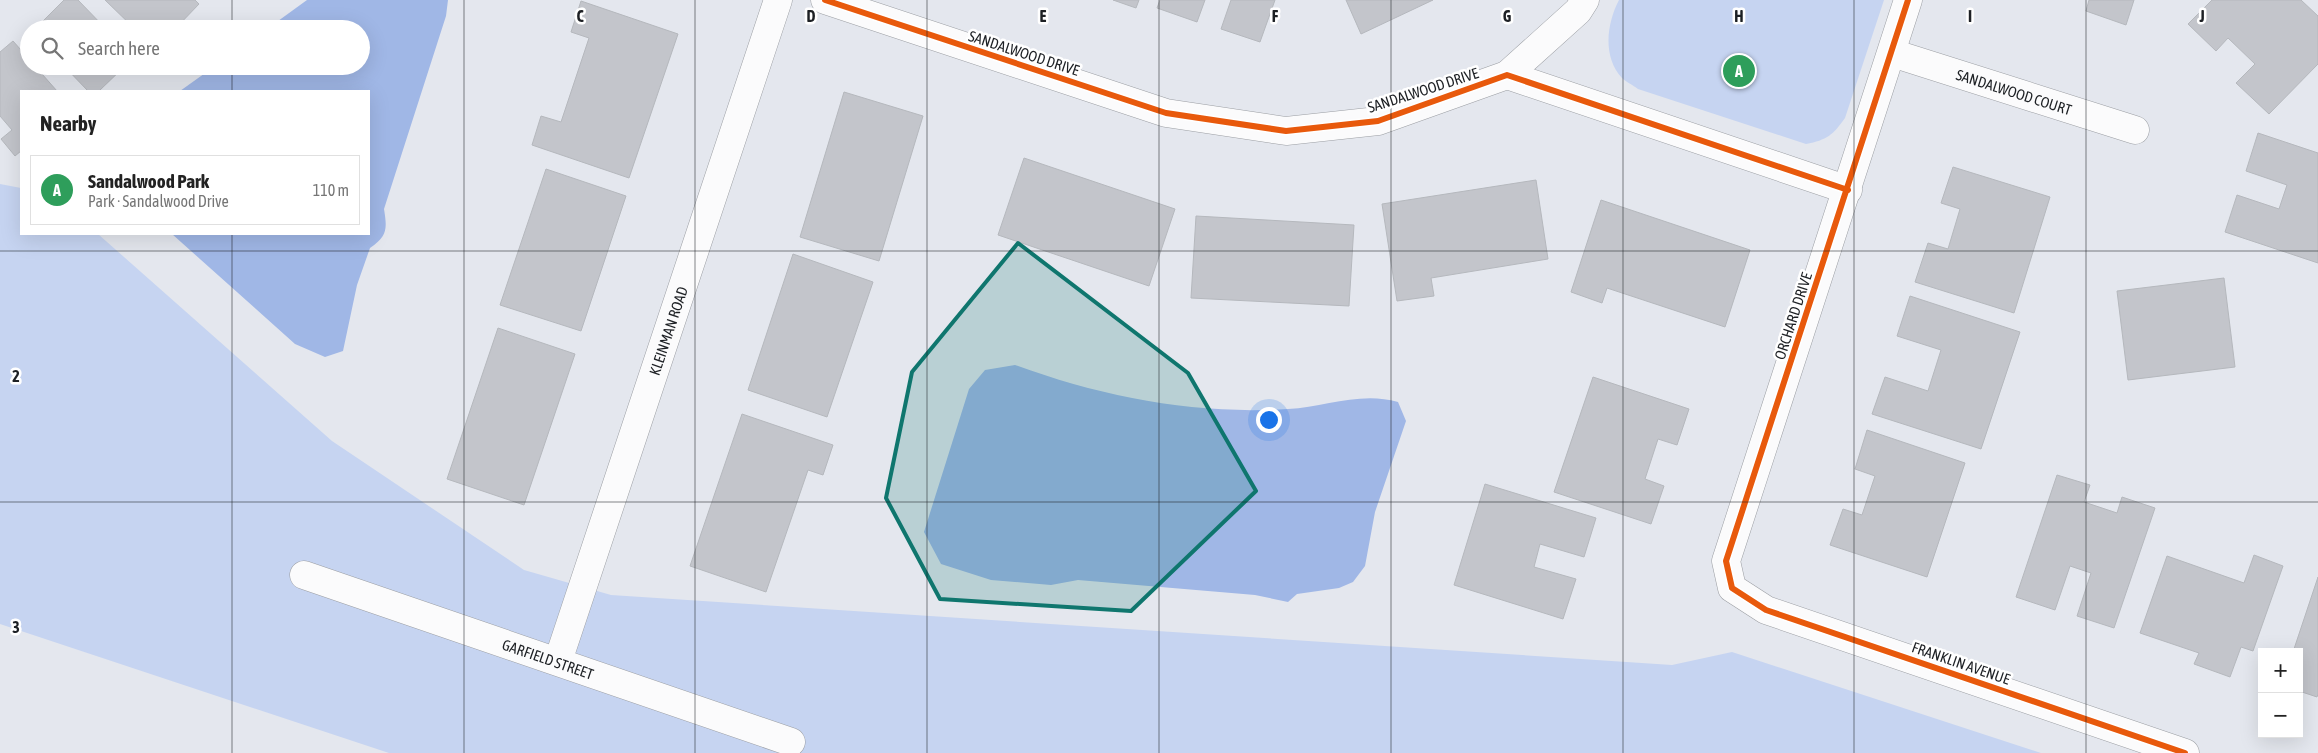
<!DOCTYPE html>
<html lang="en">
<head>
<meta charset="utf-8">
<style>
  :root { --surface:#fff; --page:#f6f6f6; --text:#222; --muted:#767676; --line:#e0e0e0; --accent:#63666b }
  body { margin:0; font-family:"Asap Condensed",sans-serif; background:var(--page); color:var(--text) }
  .controls { position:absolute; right:15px; bottom:15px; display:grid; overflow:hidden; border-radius:0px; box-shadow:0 5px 20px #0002 }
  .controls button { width:45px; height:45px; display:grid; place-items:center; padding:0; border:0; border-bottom:1px solid var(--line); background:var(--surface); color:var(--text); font:25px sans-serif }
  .you { position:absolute; left:1268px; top:419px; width:18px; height:18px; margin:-12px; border:4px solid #fff; border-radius:50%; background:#1a73e8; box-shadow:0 0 0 8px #1a73e833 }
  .badge { display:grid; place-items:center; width:32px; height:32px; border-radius:50%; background:var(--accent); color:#fff; font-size:16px; font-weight:700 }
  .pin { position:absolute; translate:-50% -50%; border:2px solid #fff; box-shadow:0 1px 5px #0006 }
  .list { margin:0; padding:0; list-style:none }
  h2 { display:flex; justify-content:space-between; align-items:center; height:65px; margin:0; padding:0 20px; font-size:21px }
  h2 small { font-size:16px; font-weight:400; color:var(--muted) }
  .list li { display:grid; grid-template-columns:32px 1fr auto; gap:15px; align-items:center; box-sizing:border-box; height:70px; margin:0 10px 10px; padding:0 10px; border:1px solid var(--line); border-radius:0px }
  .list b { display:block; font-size:19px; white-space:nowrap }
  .list p { margin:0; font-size:16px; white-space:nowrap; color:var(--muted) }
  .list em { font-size:16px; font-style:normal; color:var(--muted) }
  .icon { flex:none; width:28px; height:28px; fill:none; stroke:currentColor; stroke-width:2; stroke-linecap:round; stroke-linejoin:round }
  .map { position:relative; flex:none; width:2318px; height:753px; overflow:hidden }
  .search { position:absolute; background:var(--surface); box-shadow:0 5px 20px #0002; left:20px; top:20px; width:350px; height:55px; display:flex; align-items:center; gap:12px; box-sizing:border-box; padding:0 18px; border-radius:28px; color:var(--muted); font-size:19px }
  .panel { position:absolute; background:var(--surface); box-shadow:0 5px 20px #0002; left:20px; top:90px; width:350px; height:145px; border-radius:0px }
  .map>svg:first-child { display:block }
  .green { fill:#c6d4f1 }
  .water { fill:#a0b7e6 }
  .building { fill:#c3c5cb; stroke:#b5b8bd }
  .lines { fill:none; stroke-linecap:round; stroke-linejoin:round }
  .street-casing { stroke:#9b9ea3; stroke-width:29 }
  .street { stroke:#fbfbfc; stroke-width:28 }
  .cycleway-casing { stroke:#fff; stroke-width:9 }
  .cycleway { stroke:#e8590c; stroke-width:6 }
  .marked { fill:#0f766e; fill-opacity:0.2; stroke:#0f766e; stroke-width:4; stroke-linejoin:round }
  .grid { fill:none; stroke:#1d2024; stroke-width:1; stroke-opacity:0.55 }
  .labels { text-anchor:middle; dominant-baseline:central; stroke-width:5; stroke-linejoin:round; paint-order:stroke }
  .street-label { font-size:15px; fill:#1d2024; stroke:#fff }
  .grid-label { font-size:16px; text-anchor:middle; font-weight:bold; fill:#1d2024; stroke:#fff; stroke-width:5; stroke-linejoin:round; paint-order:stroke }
</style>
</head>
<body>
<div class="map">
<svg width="2318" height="753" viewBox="0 0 2318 753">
  <rect width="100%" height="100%" fill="#e4e7ee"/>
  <g class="green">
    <path d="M1619 0H1884L1845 118C1833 135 1827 140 1806 144L1638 89C1633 85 1626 82 1622 78 1602 56 1607 23 1619 0Z"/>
    <path d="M0 184 21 188V234H98L332 441 524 570 611 595 1672 665 1732 652 2041 753H389L0 624Z"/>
  </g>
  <g class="water">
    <path d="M307 0H448L446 16 384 209C387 228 388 236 370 248L357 285 343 351 325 357 295 344 172 234H369V91H180L215 66H361V29H267Z"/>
    <path d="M1015 365C1102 397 1195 415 1288 409 1325 407 1361 391 1398 402L1406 421 1375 512 1365 566 1353 582 1339 588 1297 594 1288 602 1255 595 1078 580 1051 585 991 580 941 564 924 532 969 389 985 370Z"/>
  </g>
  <g class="building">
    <path d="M64 0H78L106 29H35Z"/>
    <path d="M105 0H195L199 4 175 29H135Z"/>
    <path d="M1113 0H1139L1136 8Z"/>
    <path d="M1160 0H1205L1197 22 1157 8Z"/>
    <path d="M1231 0H1275L1260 42 1221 29Z"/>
    <path d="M1346 0H1433L1361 34Z"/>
    <path d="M2089 0H2134L2126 25 2086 11Z"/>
    <path d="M2212 0H2301L2318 16V64L2269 114 2236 83 2255 64 2228 38 2216 51 2188 24Z"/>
    <path d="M581 1 678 34 629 178 532 145 541 116 561 122 589 38 571 32Z"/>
    <path d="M13 41 29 59V66H35L57 91H21V151L15 156 1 139 12 130 0 116V52Z"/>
    <path d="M64 66H125L99 91H88Z"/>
    <path d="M844 92 923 116 879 261 800 237Z"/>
    <path d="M2258 133 2318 153V263L2225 232 2237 195 2279 209 2287 185 2246 171Z"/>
    <path d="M1024 158 1175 209 1149 286 998 235Z"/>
    <path d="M1953 167 2050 197 2014 313 1915 282 1928 243 1948 249 1960 209 1941 203Z"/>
    <path d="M546 169 626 196 581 331 500 305Z"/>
    <path d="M1536 180 1548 259 1431 278 1434 296 1397 301 1382 204Z"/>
    <path d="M1601 200 1750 250 1725 327 1607 288 1602 303 1571 292Z"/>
    <path d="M1196 216 1354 225 1349 306 1191 298Z"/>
    <path d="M793 254 873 282 827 417 748 390Z"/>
    <path d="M2224 278 2235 367 2128 380 2117 291Z"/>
    <path d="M1910 296 2020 332 1981 449 1872 414 1885 377 1928 391 1941 350 1897 336Z"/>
    <path d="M498 328 575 354 524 505 447 479Z"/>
    <path d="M1593 377 1689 409 1677 445 1658 439 1645 479 1664 486 1651 524 1554 492Z"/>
    <path d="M742 414 833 445 823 475 808 470 766 592 690 566Z"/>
    <path d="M1867 430 1965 463 1927 577 1830 545 1843 509 1862 515 1875 476 1855 469Z"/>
    <path d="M2057 475 2090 485 2084 502 2117 513 2122 497 2155 508 2114 628 2077 616 2091 573 2070 566 2055 610 2016 597Z"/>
    <path d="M1485 484 1596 518 1584 557 1540 544 1534 567 1576 579 1563 619 1454 585Z"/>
    <path d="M2254 555 2283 566 2253 651 2241 647 2230 677 2194 664 2199 653 2140 633 2167 556 2244 583Z"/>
    <path d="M2318 577V694L2317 697 2299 691V652H2293Z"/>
  </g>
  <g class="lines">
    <defs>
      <g id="street">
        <path d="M825 0 1166 113 1286 131 1378 121 1507 75 1848 190"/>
        <path d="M1908 0 1726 561 1732 588 1766 610 2185 753"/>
        <path id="s1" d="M1892 53 2135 130"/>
        <path d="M1507 75 1578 11 1585 0"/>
        <path id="s2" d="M304 575 791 742"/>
        <path id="s3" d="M558 661 778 0"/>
      </g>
    </defs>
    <use href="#street" class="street-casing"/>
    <use href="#street" class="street"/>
    <defs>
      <g id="cycleway">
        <path d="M825 0 1166 113 1286 131 1378 121 1507 75 1848 190"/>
        <path d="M1908 0 1726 561 1732 588 1766 610 2185 753"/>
      </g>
    </defs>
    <use href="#cycleway" class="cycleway-casing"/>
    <use href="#cycleway" class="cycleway"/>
  </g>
  <path class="marked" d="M1018 243 1188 373 1256 491 1131 611 940 599 886 498 912 372Z"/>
  <path class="grid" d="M232 0V29M464 0V753M695 0V753M927 0V753M1159 0V753M1391 0V753M1623 0V753M1854 0V753M2086 0V753M232 66V91M232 234V753M0 251H2318M0 502H2318"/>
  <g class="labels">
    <g class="street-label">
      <text transform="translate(1024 53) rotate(18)">SANDALWOOD DRIVE</text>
      <text transform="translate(1423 90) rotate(-18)">SANDALWOOD DRIVE</text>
      <text stroke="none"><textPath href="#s1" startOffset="128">SANDALWOOD COURT</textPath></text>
      <text transform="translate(1793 316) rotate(-72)">ORCHARD DRIVE</text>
      <text stroke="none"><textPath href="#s3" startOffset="348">KLEINMAN ROAD</textPath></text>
      <text stroke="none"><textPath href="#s2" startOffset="258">GARFIELD STREET</textPath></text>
      <text transform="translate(1961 663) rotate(19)">FRANKLIN AVENUE</text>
    </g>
  </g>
  <g class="grid-label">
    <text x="580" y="22">C</text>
    <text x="811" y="22">D</text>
    <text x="1043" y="22">E</text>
    <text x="1275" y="22">F</text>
    <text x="1507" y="22">G</text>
    <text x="1739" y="22">H</text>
    <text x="1970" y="22">I</text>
    <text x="2202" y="22">J</text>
    <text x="16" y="382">2</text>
    <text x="16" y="633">3</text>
  </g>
</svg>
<div class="controls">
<button>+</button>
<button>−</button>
</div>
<div class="you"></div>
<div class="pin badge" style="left:1739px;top:71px;background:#2e9e5b">A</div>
<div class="search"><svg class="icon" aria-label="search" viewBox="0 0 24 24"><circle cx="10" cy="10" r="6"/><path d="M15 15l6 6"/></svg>Search here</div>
<section class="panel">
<h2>Nearby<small></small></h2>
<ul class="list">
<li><span class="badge" style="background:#2e9e5b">A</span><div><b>Sandalwood Park</b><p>Park · Sandalwood Drive</p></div><em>110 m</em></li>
</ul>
</section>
</div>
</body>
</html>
